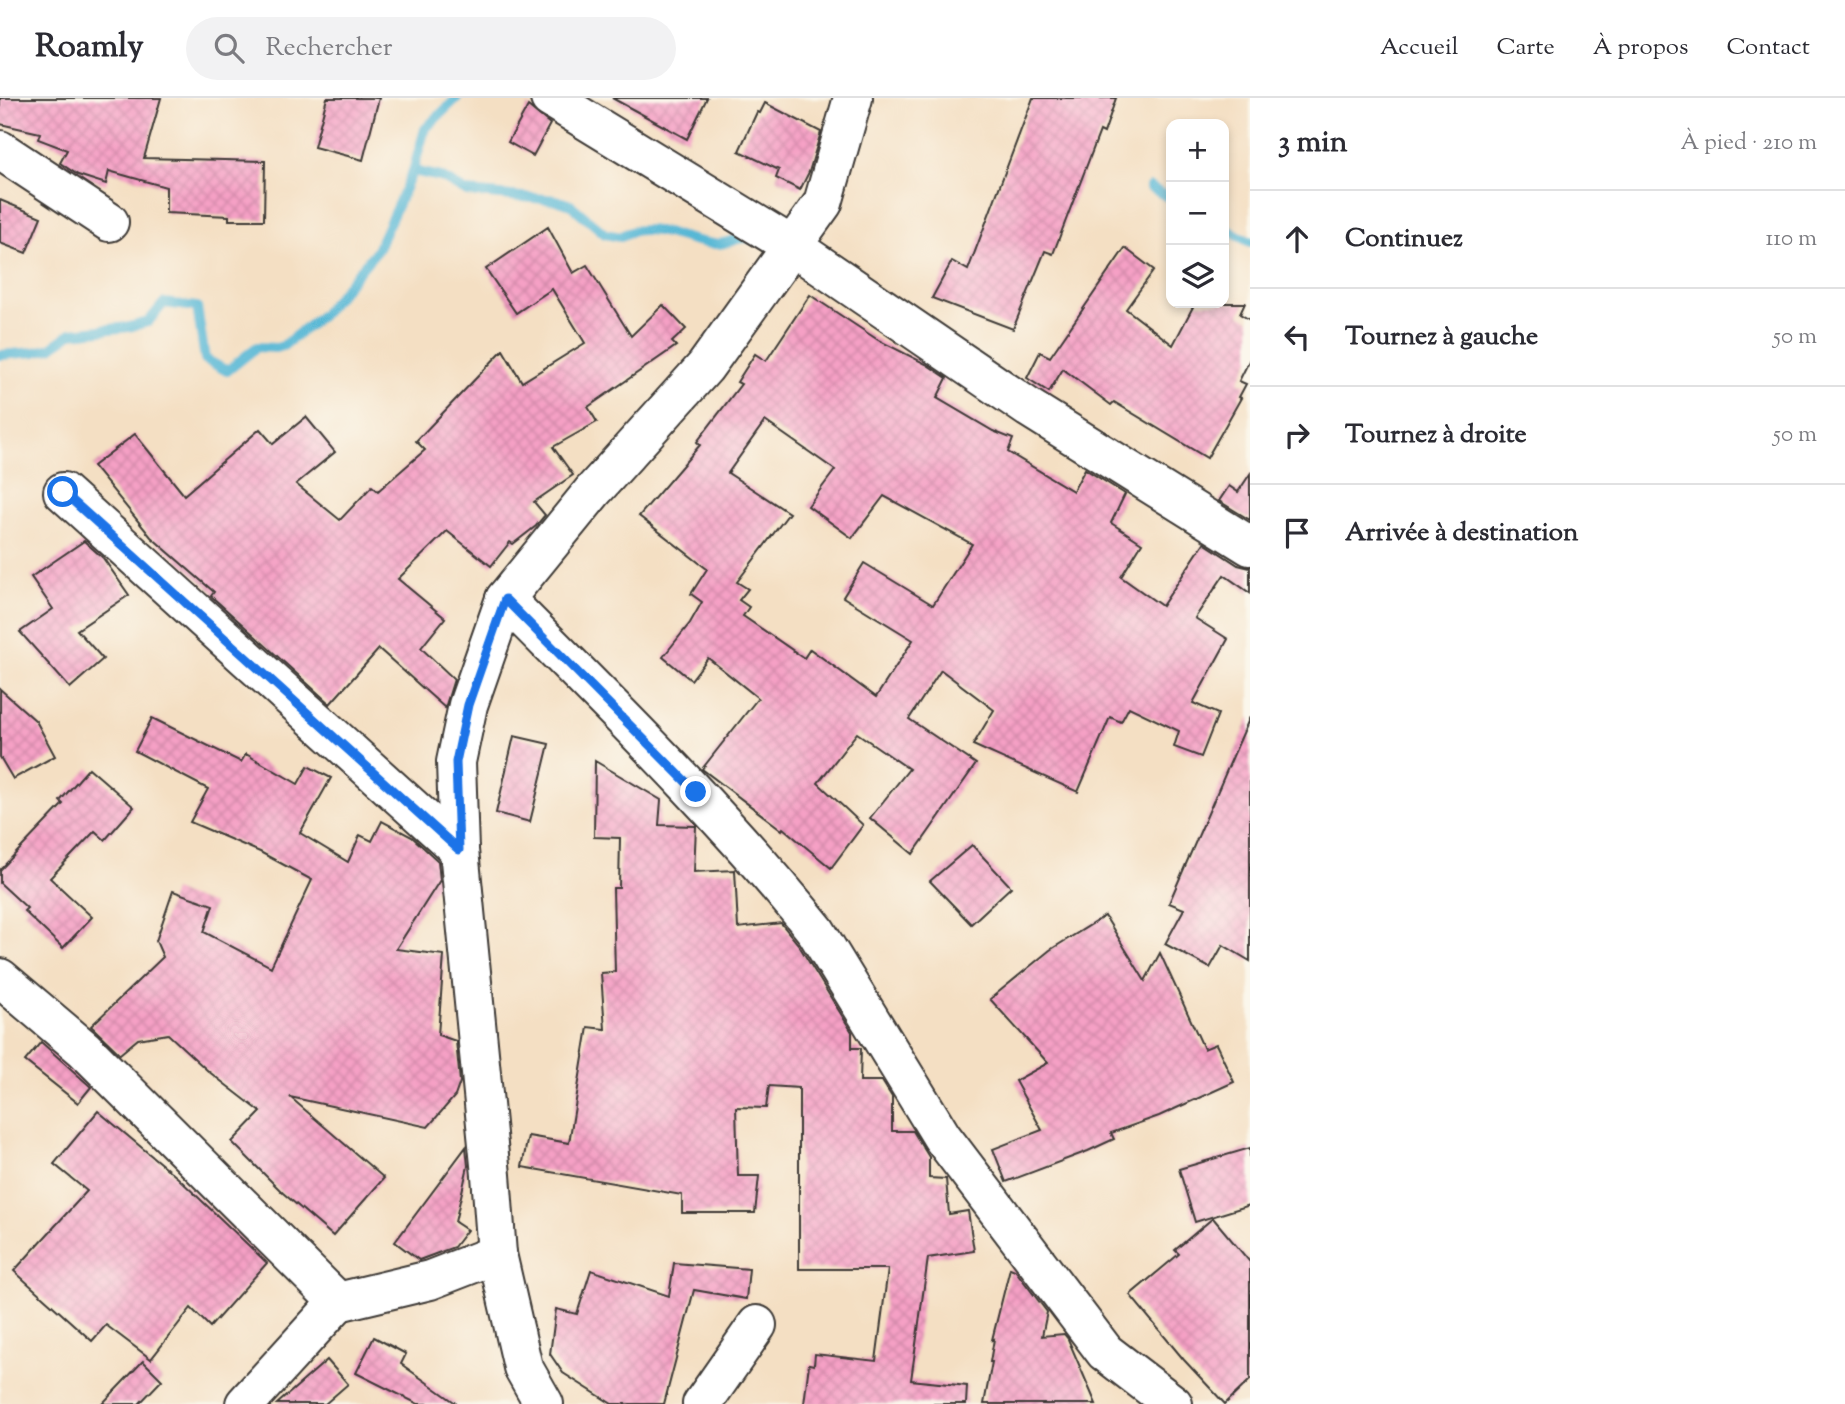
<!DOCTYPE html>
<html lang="fr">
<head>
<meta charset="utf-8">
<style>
  :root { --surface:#fff; --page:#f2f2f3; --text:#2b2b33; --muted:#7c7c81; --line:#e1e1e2 }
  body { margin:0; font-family:"Sorts Mill Goudy",serif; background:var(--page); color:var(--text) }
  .controls { position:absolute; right:21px; top:21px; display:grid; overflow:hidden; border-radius:14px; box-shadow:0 4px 10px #0003 }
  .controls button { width:63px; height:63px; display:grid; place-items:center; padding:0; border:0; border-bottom:2px solid var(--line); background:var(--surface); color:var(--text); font:35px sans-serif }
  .stop { position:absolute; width:21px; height:21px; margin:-16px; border:5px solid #1a73e8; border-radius:50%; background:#fff }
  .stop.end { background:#1a73e8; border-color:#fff; box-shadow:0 2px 7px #0008 }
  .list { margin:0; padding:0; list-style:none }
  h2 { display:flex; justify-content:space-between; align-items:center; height:91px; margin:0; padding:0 28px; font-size:30px }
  h2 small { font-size:23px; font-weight:400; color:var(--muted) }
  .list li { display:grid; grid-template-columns:46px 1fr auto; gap:21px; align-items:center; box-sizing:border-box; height:98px; padding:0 28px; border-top:2px solid var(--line) }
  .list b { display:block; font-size:26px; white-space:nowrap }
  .list em { font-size:23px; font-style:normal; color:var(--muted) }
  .icon { flex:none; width:38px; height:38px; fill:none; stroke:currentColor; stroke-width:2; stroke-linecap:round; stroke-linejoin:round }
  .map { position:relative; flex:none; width:1250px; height:1306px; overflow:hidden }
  header { display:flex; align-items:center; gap:42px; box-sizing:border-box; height:98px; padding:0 35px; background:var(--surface); border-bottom:2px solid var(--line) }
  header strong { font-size:33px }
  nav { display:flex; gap:38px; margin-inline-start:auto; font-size:24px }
  .search { width:490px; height:63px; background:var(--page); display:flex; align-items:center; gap:18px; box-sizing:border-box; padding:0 24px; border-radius:38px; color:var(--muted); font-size:26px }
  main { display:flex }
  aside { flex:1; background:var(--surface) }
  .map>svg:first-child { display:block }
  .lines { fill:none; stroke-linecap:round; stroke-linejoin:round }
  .stream { stroke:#56b7d5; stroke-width:10 }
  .building { fill:url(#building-cross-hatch); fill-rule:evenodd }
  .minor-casing { stroke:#3c3935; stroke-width:42 }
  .minor { stroke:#fff; stroke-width:38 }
  .route { stroke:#1a73e8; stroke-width:9 }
</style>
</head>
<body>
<header>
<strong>Roamly</strong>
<div class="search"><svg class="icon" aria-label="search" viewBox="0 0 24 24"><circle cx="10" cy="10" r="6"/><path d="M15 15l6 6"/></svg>Rechercher</div>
<nav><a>Accueil</a><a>Carte</a><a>À propos</a><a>Contact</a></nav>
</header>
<main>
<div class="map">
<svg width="1250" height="1306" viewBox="0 0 1250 1306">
  <defs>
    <pattern id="building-cross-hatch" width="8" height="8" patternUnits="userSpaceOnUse" patternTransform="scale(1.75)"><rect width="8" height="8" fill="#f5a0c5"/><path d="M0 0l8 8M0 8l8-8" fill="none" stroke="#d189a9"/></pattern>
  </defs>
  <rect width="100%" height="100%" fill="#fbf7ec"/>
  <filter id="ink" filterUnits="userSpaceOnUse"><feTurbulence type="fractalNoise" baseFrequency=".0143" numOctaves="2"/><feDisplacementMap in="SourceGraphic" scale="14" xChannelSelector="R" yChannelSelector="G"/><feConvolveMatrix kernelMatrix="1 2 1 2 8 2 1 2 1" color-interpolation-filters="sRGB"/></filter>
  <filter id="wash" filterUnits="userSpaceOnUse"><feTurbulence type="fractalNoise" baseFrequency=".00686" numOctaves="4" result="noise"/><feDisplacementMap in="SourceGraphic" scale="28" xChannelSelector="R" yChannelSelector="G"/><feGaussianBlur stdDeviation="1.57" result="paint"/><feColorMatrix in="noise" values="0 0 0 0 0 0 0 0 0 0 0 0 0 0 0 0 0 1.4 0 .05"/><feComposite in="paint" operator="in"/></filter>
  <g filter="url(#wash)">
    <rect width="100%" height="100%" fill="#f4dfc3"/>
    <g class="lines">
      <g class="stream">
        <path d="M413 73 441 79 467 94 556 102 571 107 605 136 621 139C645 120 690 146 716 146 729 146 739 137 753 141"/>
        <path d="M1150 89 1171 101"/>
        <path d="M1224 130 1250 144"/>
        <path d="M0 257 35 254 51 250 71 235 129 229 148 224 164 205 197 209 205 261 227 273 257 249 276 250 283 248 323 216 377 152 413 73 425 31 457 0"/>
      </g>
    </g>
    <g id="blocks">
      <g class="building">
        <path d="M0 0H161L144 60 265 63 264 122H229V118L166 115V89L109 73 106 86 78 77 60 65 67 52 38 41 40 35 0 26Z"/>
        <path d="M327 0H379L363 62 314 49Z"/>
        <path d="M612 0H707L687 41Z"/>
        <path d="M1033 0H1116L1104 35 1100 33 1053 156 1045 153 1013 231 932 200 952 163 968 172Z"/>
        <path d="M765 5 821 34 809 74 800 92 776 80 779 72 739 53 757 14 760 15Z"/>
        <path d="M528 8 550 26 533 58 508 44Z"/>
        <path d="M0 102 41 119 26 155 0 145Z"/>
        <path d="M548 129 573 175 587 167 631 238 663 207 686 231 672 244 676 248 588 309 597 324 553 349 573 377 534 404 545 417 536 428 513 446 510 444 491 468 447 433 398 481 445 520 421 550 454 581 445 610 379 551 330 606 211 498 214 494 151 439 93 368 135 336 184 397 260 331 273 346 306 319 335 354 296 386 340 422 372 388 378 393 425 352 416 343 503 252 522 284 585 245 552 191 516 215 486 171Z"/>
        <path d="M1125 150 1154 172 1126 211 1173 247 1195 205H1245L1240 216 1250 222V261L1239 283 1246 286 1239 299 1241 300 1207 360 1114 304 1111 307 1063 271 1049 294 1027 280 1040 254 1050 259Z"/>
        <path d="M810 197 878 242 926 266 947 280 937 300 993 333 1013 341 1008 354 1073 393 1085 371 1125 396 1111 425 1142 445 1121 479 1162 508 1204 445 1238 467 1250 470V495L1224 477 1195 520 1228 541 1193 605 1218 616 1201 659 1174 649 1179 633 1129 609 1121 624 1110 619 1078 694 973 647 994 612 941 572 909 621 976 666 913 756 870 720 909 671 857 635 818 685 863 727 831 770 783 730 782 732 702 671 758 600 708 560 691 582 663 559 690 525 702 504 691 496 707 471 639 418 700 347 697 344 741 286 737 284 755 256 766 263ZM765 323 835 372 808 408 852 440 884 398 972 446 933 507 864 465 843 499 913 542 876 599 810 551 804 560 743 518 749 509 739 502 748 491 737 484 789 415 728 375Z"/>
        <path d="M1250 376V422L1219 403 1229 388 1238 394Z"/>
        <path d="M84 443 103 460 129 497 77 532 103 561 70 590 20 534 53 511 31 479Z"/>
        <path d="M0 591 36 623 55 658 13 681 0 659Z"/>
        <path d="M1250 619V863L1223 847 1210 870 1165 846 1184 811 1169 805Z"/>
        <path d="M152 620 241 664 246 656 298 686 308 668 331 680 300 735 348 764 360 737 372 743 382 723 412 739 438 763 440 782 396 851 444 857 438 937 456 943 460 984 455 998 428 1029 290 999 384 1080 333 1138 283 1095 232 1044 261 1014 208 973 168 936 138 941 120 956 91 928 163 859 156 843 173 793 213 807 204 834 271 869 312 782 260 754 190 724 208 691 135 653Z"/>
        <path d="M514 638 549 646 530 724 496 715Z"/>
        <path d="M595 663 661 702 659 727 696 728 694 774 735 772 738 830 781 825 798 846 852 934V950H861L860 983H882L892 999V1033H913L929 1059V1080L946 1081 949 1116 968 1113 974 1153 928 1160 911 1282 967 1288 966 1306H804L809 1266 814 1267 815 1256 876 1263 888 1171H799V990L769 988 766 1010 736 1009 738 1078H759L755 1115H682V1097L522 1069 528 1038 569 1045 588 929 605 931 601 875 615 874 613 790H619L620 740 594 739Z"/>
        <path d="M89 670 134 709 105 742 95 733 50 780 92 819 63 850 24 813 27 810 0 785V772L63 706 60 703Z"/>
        <path d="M972 747 1011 789 971 826 930 783Z"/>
        <path d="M1105 818 1145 883 1160 855 1204 951 1216 946 1234 984 1159 1018 1111 1035 1114 1041 1088 1053 1006 1084 993 1051 1042 1032 1015 983 1048 965 990 901 1050 852Z"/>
        <path d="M41 944 91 989 78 1005 25 963Z"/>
        <path d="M98 1013 178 1080 267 1165 210 1229 191 1210 151 1261 106 1227 92 1243 14 1173 87 1093 54 1066Z"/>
        <path d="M466 1049 468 1068 455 1124 467 1132 454 1149 419 1162 395 1144Z"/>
        <path d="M1250 1050V1107L1195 1124 1179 1071Z"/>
        <path d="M1213 1120 1250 1164V1282L1225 1306 1184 1262 1130 1197 1179 1156 1175 1152Z"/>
        <path d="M674 1165 749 1171 746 1201 694 1192 664 1306H612L563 1275 550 1256 556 1211 577 1216 591 1172 669 1198Z"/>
        <path d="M1010 1170 1015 1172 1047 1214 1042 1238 1064 1236 1068 1241 1096 1306H984L992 1264H990L994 1241 992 1242Z"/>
        <path d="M374 1239 406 1256 401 1266 457 1306H418L356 1275Z"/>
        <path d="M327 1262 348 1286 325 1306H277Z"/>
        <path d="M143 1263 162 1282 139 1306H102Z"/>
      </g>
    </g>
  </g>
  <g filter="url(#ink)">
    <use href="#blocks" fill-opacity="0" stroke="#3c3935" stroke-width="2"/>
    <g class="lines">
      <defs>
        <g id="minor">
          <path d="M550 0 792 148 1029 310 1250 448"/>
          <path d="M0 52 109 124"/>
          <path d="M63 394 459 752"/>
          <path d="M505 501C612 609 721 715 816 833L942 1039 1105 1254 1173 1306"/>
          <path d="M0 880 84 951 338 1204 430 1182 497 1156 523 1269 544 1306"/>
          <path d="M497 1156 491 1077 459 752 456 664 468 607 505 501 593 393 705 269 823 105 853 0"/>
          <path d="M245 1306 338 1204"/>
          <path d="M702 1306 757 1227"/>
        </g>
      </defs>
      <use href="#minor" class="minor-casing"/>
      <use href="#minor" class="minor"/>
    </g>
  </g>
  <g class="lines" filter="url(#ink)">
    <path class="route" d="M63 394 459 752 456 664 468 607 505 501 696 694"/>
  </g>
</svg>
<div class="controls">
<button>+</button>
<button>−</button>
<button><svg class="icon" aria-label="layers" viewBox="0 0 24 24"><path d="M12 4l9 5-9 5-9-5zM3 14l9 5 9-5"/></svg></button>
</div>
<div class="stop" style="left:63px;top:394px"></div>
<div class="stop end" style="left:696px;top:694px"></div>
</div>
<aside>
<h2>3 min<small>À pied · 210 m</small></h2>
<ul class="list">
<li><svg class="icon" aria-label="ahead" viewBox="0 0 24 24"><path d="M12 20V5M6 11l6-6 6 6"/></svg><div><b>Continuez</b></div><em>110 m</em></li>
<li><svg class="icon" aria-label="left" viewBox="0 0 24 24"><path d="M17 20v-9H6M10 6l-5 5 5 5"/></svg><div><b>Tournez à gauche</b></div><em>50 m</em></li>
<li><svg class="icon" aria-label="right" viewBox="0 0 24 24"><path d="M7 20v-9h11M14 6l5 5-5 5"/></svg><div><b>Tournez à droite</b></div><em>50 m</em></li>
<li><svg class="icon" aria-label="arrive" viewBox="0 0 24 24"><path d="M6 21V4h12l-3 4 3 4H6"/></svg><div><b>Arrivée à destination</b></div></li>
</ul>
</aside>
</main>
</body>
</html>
